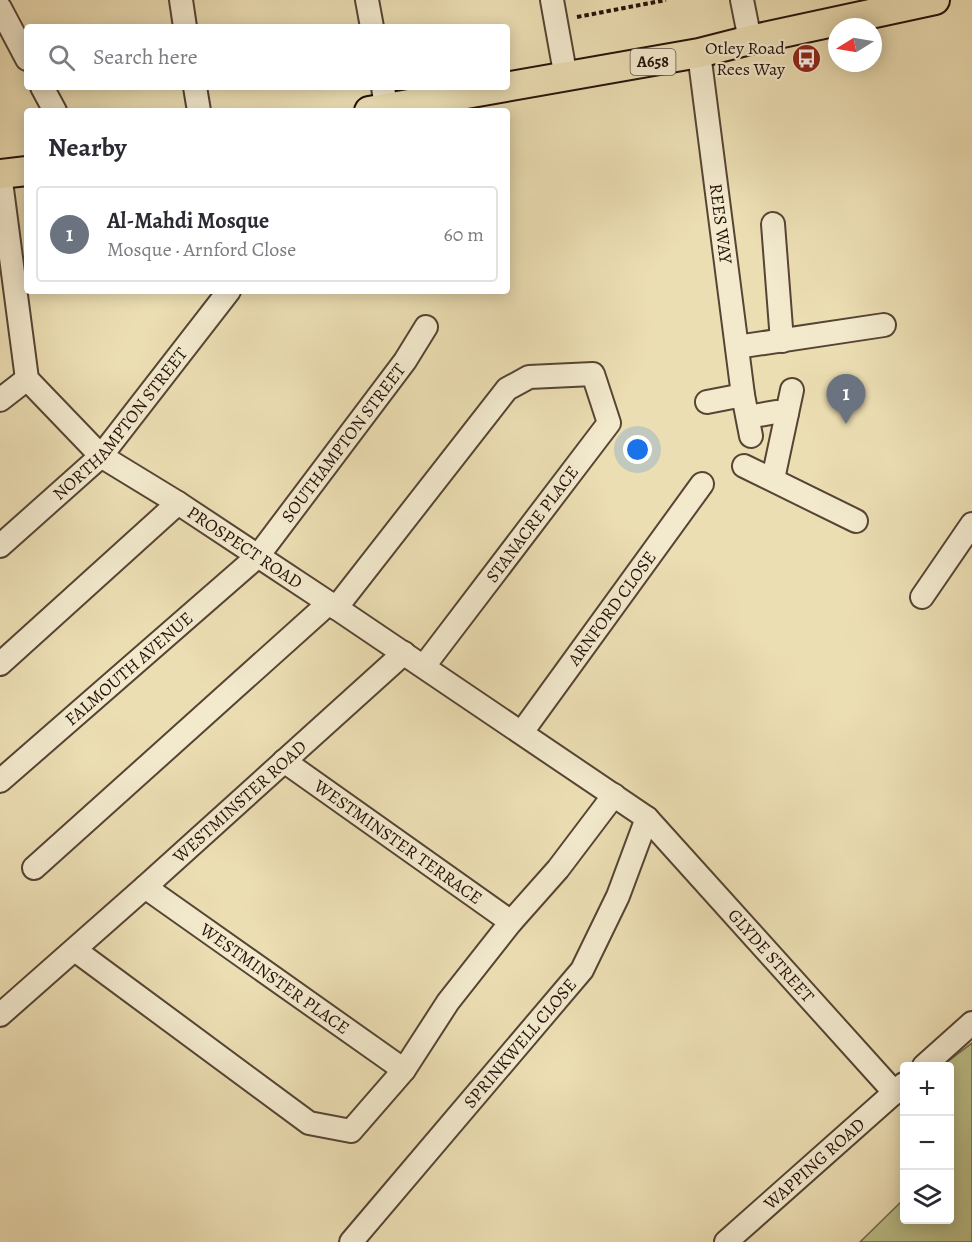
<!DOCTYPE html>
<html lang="en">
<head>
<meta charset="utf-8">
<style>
  :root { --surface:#fff; --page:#f7f7f7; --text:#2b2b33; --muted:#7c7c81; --line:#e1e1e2; --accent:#8f2418 }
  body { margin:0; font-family:Alegreya,serif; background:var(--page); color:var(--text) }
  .controls { position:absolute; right:18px; bottom:18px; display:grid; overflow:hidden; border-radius:6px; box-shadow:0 3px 15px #0003 }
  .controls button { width:54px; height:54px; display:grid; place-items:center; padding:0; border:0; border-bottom:2px solid var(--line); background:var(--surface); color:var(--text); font:30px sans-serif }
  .compass { position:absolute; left:828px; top:18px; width:54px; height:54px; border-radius:50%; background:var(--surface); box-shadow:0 3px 15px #0003; rotate:259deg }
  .you { position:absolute; left:638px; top:450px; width:21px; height:21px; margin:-15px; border:4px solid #fff; border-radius:50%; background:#1a73e8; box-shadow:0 0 0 9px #1a73e833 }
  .badge { display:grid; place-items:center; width:39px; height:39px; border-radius:50%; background:var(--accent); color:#fff; font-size:20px; font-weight:700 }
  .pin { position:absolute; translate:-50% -50px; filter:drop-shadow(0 2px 3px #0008) }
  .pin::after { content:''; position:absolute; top:32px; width:21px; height:18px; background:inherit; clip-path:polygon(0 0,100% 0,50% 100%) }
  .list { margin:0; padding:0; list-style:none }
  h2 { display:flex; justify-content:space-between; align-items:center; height:78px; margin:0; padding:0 24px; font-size:26px }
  h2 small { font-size:20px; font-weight:400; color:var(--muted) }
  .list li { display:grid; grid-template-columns:39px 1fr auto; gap:18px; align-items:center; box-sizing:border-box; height:96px; margin:0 12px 12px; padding:0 12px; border:2px solid var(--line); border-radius:6px }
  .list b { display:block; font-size:22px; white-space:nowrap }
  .list p { margin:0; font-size:20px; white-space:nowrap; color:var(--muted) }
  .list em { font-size:20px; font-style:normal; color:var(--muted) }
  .icon { flex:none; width:33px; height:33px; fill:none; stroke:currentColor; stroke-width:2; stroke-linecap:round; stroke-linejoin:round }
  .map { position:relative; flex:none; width:972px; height:1242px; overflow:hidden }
  .search { position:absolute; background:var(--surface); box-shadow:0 3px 15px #0003; left:24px; top:24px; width:486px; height:66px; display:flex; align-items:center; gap:15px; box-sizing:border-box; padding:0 21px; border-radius:6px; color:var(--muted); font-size:22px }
  .panel { position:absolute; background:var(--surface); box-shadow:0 3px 15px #0003; left:24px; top:108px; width:486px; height:186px; border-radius:6px }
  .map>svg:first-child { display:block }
  .green { fill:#bcc089; stroke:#70684a; stroke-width:1.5 }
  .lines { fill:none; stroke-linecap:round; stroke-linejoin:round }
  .minor-casing { stroke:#564434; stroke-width:26 }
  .major-casing { stroke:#24110a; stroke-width:32 }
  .path { stroke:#24110a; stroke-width:4; stroke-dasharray:4.5 3; stroke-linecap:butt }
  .minor { stroke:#f3eace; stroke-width:22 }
  .major { stroke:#ecdeb3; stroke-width:28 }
  .labels { text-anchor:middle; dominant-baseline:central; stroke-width:4.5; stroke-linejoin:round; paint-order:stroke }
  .shield { fill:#f3eace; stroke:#625245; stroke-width:1.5 }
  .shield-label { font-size:16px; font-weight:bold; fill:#24110a }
  .poi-label { font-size:18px; fill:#24110a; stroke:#f3eace; text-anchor:end }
  .street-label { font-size:18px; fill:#24110a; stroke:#f3eace }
</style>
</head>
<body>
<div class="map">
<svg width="972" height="1242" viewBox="0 0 972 1242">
  <rect width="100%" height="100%" fill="#ecdeb3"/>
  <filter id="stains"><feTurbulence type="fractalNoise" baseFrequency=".00333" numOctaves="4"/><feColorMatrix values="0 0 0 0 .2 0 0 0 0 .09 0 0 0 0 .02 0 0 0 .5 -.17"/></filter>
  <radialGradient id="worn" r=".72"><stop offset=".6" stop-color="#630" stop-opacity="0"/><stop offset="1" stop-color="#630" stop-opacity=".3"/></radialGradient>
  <path class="green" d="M972 1043V1242H860L904 1199V1220H950V1121L951 1119 950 1117V1066H942Z"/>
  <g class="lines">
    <defs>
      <g id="minor">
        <path d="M181 0 185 27"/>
        <path d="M367 0 372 27"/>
        <path d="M552 0 566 78"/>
        <path d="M742 0 750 40"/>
        <path d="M0 8 27 59"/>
        <path id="s1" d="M699 53 743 395 751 436"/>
        <path d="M42 87 55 111"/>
        <path d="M195 87 199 111"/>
        <path d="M383 87 386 108"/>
        <path id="s2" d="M0 174 27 379 101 456 178 503 329 603 647 818 895 1093"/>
        <path d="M773 224 782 341"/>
        <path d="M737 347 884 325"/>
        <path d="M0 400 27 379"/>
        <path d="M707 402 743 395"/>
        <path d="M748 417 776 412 787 413"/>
        <path d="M744 466 856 521"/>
        <path d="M773 479 792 390"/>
        <path id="s3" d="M0 546 101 456 229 291"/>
        <path d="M922 597 972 524"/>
        <path d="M336 608 507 389 529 377 593 374 609 423 424 666"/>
        <path d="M0 664 178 503"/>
        <path id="s4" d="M522 732 702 484"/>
        <path id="s5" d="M284 761 511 922"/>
        <path id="s6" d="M0 781 258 556 405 361 426 327"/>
        <path d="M34 868 329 603"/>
        <path id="s7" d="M145 887 404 1070"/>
        <path d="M75 950 309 1123 351 1131 404 1070 448 1002 511 922 558 869 614 795"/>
        <path id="s8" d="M0 1015 145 887 404 653"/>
        <path d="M924 1066 972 1023"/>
        <path id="s9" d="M351 1242 582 970 618 896 647 818"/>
        <path id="s10" d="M726 1242 904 1084"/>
      </g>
      <g id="major">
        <path d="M369 111 699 53 750 40 935 0"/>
        <path d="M0 174 27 171"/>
      </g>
    </defs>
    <use href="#minor" class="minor-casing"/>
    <use href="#major" class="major-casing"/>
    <path class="path" d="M577 17 666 0"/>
    <use href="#minor" class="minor"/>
    <use href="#major" class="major"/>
  </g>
  <defs>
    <symbol id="bus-disc" viewBox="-11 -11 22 22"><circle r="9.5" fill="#8f2418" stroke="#f3eace"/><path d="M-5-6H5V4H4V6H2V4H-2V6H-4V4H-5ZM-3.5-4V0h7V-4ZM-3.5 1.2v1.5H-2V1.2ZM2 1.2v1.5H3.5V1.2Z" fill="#fff"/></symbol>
  </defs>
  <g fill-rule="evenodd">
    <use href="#bus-disc" x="790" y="42" width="33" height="33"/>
  </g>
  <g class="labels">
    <rect class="shield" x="630.5" y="49" width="45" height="26" rx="4.5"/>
    <g class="shield-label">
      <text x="653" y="62">A658</text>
    </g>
    <g class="poi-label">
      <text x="785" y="48">Otley Road<tspan x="785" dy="21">Rees Way</tspan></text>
    </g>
    <g class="street-label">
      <text stroke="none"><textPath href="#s1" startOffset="172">REES WAY</textPath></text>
      <text stroke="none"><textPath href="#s3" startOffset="172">NORTHAMPTON STREET</textPath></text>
      <text stroke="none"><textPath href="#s6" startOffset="484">SOUTHAMPTON STREET</textPath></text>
      <text transform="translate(532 524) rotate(-53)">STANACRE PLACE</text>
      <text stroke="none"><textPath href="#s2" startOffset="484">PROSPECT ROAD</textPath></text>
      <text stroke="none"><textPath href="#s4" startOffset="153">ARNFORD CLOSE</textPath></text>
      <text stroke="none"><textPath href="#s6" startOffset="171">FALMOUTH AVENUE</textPath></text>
      <text stroke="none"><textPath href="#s8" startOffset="321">WESTMINSTER ROAD</textPath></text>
      <text stroke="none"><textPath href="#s5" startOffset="140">WESTMINSTER TERRACE</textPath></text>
      <text stroke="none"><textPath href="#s2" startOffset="1154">GLYDE STREET</textPath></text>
      <text stroke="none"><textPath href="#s7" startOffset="159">WESTMINSTER PLACE</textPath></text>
      <text stroke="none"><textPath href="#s9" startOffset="261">SPRINKWELL CLOSE</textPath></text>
      <text stroke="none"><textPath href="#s10" startOffset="118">WAPPING ROAD</textPath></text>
    </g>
  </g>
  <rect width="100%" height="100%" filter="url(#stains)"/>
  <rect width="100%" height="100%" fill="url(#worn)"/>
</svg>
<div class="controls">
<button>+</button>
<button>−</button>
<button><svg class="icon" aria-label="layers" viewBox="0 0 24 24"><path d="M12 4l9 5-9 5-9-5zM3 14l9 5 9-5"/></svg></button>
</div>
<svg class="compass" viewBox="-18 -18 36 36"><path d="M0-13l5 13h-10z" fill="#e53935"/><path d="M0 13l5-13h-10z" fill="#7c7c81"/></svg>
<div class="you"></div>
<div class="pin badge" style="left:846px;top:424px;background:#6b7280">1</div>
<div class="search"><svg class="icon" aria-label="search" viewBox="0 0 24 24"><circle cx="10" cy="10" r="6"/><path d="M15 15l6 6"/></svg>Search here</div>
<section class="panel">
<h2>Nearby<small></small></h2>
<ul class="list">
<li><span class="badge" style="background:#6b7280">1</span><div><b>Al‐Mahdi Mosque</b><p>Mosque · Arnford Close</p></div><em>60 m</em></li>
</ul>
</section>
</div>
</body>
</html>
